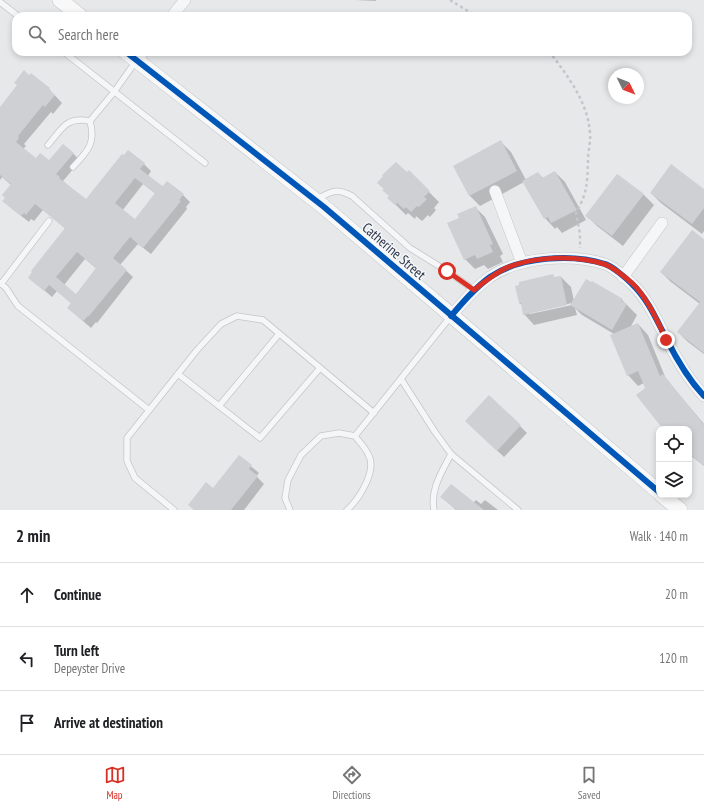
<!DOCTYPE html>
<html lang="en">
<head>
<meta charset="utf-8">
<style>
  :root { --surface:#fff; --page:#f6f6f6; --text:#202124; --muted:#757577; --line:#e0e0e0; --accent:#d93025 }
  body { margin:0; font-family:"PT Sans Narrow",sans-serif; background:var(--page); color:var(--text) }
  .controls { position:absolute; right:12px; bottom:12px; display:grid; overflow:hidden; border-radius:8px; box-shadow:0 2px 6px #0003 }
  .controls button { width:36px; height:36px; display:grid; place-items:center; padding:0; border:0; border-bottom:1px solid var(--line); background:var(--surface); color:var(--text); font:20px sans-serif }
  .compass { position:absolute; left:608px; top:68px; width:36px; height:36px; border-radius:50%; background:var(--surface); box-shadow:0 2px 6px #0003; rotate:133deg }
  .stop { position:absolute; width:12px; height:12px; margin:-9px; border:3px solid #d93025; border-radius:50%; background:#fff }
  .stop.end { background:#d93025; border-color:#fff; box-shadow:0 1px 4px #0008 }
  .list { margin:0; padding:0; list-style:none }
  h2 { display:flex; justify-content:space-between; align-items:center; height:52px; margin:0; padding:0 16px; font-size:17px }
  h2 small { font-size:13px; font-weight:400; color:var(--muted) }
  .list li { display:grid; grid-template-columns:26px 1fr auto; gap:12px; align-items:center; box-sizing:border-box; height:64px; padding:0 16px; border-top:1px solid var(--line) }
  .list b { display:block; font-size:15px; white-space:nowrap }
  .list p { margin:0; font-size:13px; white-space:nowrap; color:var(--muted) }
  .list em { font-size:13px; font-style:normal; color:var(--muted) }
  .icon { flex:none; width:22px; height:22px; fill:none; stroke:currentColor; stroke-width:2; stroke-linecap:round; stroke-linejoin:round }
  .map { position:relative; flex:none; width:704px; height:510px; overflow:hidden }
  .search { position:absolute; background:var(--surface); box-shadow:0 2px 6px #0003; left:12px; right:12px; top:12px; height:44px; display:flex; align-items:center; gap:10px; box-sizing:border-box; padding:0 14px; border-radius:12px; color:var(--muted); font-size:15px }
  .sheet { height:244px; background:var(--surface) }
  nav { display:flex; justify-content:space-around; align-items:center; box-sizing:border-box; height:56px; border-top:1px solid var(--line); background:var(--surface); font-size:11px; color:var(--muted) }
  nav a { display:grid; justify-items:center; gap:2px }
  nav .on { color:var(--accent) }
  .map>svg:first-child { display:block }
  .shadow { fill:#0003; fill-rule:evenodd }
  .building { fill:#ced0d3; fill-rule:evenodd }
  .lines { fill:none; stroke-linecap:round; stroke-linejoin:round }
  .lane-casing { stroke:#c4c6c8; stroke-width:7 }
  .street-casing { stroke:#c4c6c8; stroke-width:12 }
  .secondary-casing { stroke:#c4c6c8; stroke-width:16 }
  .path { stroke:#c5c6ca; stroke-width:2.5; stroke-dasharray:3 3; stroke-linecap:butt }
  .lane { stroke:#f5f6f7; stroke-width:5.5 }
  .street { stroke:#f5f6f7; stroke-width:11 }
  .secondary { stroke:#f8f8f8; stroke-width:15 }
  .cycleway-casing { stroke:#f4f6f9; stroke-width:8 }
  .cycleway { stroke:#0057b8; stroke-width:6 }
  .route { stroke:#d93025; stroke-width:5 }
  .labels { text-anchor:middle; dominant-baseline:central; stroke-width:3; stroke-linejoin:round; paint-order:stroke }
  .street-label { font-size:14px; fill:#2b3445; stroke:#f4f6f9 }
</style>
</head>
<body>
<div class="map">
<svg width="704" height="510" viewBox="0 0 704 510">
  <rect width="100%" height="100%" fill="#e6e8ea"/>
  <g class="shadow">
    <path d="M355 0H376V1Z"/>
    <path d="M46 86 62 103 53 114 51 112 24 144 26 146 23 149 37 160 49 162 73 153 80 161 63 181 86 201 144 164 151 171 148 176 160 186 183 195 190 202 186 207 187 209 151 254 138 244 120 265 133 277 97 323 96 322 91 328 68 308 72 304 57 291 52 297 29 277 66 229 43 210 34 221 31 219 29 222 11 208V185L2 177 0 180V108ZM143 184 156 194 135 220 122 211ZM85 259 97 269 76 295 64 285Z"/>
    <path d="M501 142 511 152 526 180 538 173 544 179 555 172 565 182 586 220 562 233 557 227 555 229 545 218 524 182 480 206 469 195Z"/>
    <path d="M409 172 439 202 434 208 436 210 430 217 428 215 422 221 416 216 415 219 408 213 406 215 389 198Z"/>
    <path d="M618 175 644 195 654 205 623 246 597 226 587 216Z"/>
    <path d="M704 190V231L702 234 661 203 651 193Z"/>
    <path d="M475 207 485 217 503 254 500 256 503 262 488 269 484 265 475 269 465 259 460 218Z"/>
    <path d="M704 240V354L688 342 678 332 700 304 671 282 661 272Z"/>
    <path d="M553 276 555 278 561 277 571 287 574 301 622 300 637 315 630 328 638 324 648 335 666 379 704 424V466L689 454V429H665L644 383 638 386 628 375 614 334 582 315 575 308 577 315 534 325 524 314 522 305 519 303ZM572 303V305L530 314 529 313Z"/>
    <path d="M520 426 527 433 504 457 473 428Z"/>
    <path d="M239 456 259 473 256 476 264 484 244 510H194L213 489Z"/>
    <path d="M442 497 473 503 476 500 481 504 485 500 498 510H456Z"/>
  </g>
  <g class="building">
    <path d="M24 70 29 75 31 73 46 85 50 88 49 90 55 95 45 107 43 105 18 136 19 138 16 142 36 158 40 153 49 160 63 144 74 153 56 174 60 177 59 178 86 199 122 154 124 155 128 150 145 163 140 169 161 185 163 186 167 181 184 194 179 200 181 201 143 248 130 237 113 258 127 270 89 316H88L83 321 67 308 71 303 49 285 44 291 28 278 32 272 31 271 65 228 35 204 26 215 24 213 21 216 2 201 5 198 2 195 11 184 0 175V107L17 85 14 83ZM135 178 155 193 135 219 115 203ZM77 252 96 268 76 294 56 277Z"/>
    <path d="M501 140 517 171 469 196 453 166Z"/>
    <path d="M396 162 407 172 409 170 430 191 424 197 427 199 419 207 417 206 411 212 406 207 404 209 397 203 395 205 387 198 389 196 382 190 384 189 377 183 383 176 382 175Z"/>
    <path d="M671 164 704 189V208L692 224 650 193Z"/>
    <path d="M555 171 577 210 551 223 548 217 544 219 522 181 538 172 542 178Z"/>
    <path d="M617 174 644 194 612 236 585 216Z"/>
    <path d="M476 206 493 244 490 245 493 252 477 259 475 255 464 260 447 223 459 218 457 214Z"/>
    <path d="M692 230 704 239V353L677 332 700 302 660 272Z"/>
    <path d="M553 274 554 277 561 276 567 305 523 315 521 303H519L515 286 519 285V282Z"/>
    <path d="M586 279 591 282 592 281 623 299 621 301 627 304 612 330 570 305Z"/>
    <path d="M638 323 660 376 663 374 704 425V466L689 453V429H663L636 395 645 388 638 371 627 376 610 335Z"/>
    <path d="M489 395 521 425 497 451 465 421Z"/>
    <path d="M239 455 252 465 249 469 258 476 231 510H194L188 505 206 482 213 488Z"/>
    <path d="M451 484 484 510H457L440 497Z"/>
  </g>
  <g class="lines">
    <defs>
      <g id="lane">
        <path d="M0 2 18 16"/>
        <path d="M64 52 205 163"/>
        <path d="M90 121 114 92 136 61"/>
        <path d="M48 145C62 129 66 116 90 121"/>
        <path d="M73 167C88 151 96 143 90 121"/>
        <path d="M317 199C333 191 336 188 352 196L410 248 447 271 474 290"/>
        <path d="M0 283 6 288 18 306 149 410"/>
        <path d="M1 284 49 221"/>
        <path d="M178 374 260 438 320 368"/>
        <path d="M401 379 435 432 451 454 518 510"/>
        <path d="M219 406 279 334"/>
        <path d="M355 436 451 316"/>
        <path d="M174 510 135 478 127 461V438L197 350 221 324 237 316 263 320 374 413"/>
        <path d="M290 510 285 498 288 480 301 455 321 436 339 433 355 436C359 442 365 447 368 454 378 470 359 499 347 510"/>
        <path d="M434 510C430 489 442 472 451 454"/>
      </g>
      <g id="street">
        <path d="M172 16 185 0"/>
        <path d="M137 60 143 52"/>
        <path d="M495 191 522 263"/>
        <path d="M623 277 662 223"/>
        <path d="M451 316C463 302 475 288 490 277 519 257 571 253 605 264 612 266 626 278 632 284 648 299 657 321 667 340 677 360 689 380 704 396"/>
      </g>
      <g id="secondary">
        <path d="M60 0 80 16"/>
        <path d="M126 52 324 207 659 492"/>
        <path d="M662 495 680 510"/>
      </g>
    </defs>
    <use href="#lane" class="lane-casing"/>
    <use href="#street" class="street-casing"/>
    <use href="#secondary" class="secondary-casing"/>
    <g class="path">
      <path d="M450 0 476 16"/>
      <path d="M548 52 552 55C569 78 588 103 590 133 591 142 588 151 588 160 587 184 588 191 576 213L580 234V248"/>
    </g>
    <use href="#lane" class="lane"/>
    <use href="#street" class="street"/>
    <use href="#secondary" class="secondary"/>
    <defs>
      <g id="cycleway">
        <path d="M126 52 324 207 659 492"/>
        <path d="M451 316C463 302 475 288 490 277 519 257 571 253 605 264 612 266 626 278 632 284 648 299 657 321 667 340 677 360 689 380 704 396"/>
      </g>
    </defs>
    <use href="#cycleway" class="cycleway-casing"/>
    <use href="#cycleway" class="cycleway"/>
  </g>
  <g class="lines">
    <path class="route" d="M447 271 474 290C484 282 494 274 506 268 535 256 575 255 604 264 612 266 626 278 632 283 647 297 658 321 666 340"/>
  </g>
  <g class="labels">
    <g class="street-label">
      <text transform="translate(394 251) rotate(41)">Catherine Street</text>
    </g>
  </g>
</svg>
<div class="controls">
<button><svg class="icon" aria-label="locate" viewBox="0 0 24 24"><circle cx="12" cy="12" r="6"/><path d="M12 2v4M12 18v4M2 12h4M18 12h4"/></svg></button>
<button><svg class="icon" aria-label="layers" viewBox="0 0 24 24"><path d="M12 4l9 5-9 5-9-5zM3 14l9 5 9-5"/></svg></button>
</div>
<svg class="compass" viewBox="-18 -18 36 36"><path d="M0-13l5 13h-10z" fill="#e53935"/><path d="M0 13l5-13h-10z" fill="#757577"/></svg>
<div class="stop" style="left:447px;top:271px"></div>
<div class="stop end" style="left:666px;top:340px"></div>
<div class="search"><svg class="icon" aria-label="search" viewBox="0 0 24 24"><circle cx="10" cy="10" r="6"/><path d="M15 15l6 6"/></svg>Search here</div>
</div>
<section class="sheet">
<h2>2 min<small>Walk · 140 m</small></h2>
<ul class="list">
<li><svg class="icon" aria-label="ahead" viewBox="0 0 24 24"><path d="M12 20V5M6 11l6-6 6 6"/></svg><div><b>Continue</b></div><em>20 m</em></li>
<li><svg class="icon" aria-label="left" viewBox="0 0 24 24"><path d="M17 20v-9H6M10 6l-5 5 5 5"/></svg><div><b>Turn left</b><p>Depeyster Drive</p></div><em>120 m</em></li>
<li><svg class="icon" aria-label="arrive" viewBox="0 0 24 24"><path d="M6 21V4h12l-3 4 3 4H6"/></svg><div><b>Arrive at destination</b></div></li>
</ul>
</section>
<nav>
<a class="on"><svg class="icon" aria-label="map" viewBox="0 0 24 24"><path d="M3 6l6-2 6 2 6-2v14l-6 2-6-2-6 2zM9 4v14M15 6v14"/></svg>Map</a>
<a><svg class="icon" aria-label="directions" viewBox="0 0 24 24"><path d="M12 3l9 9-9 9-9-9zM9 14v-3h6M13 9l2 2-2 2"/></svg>Directions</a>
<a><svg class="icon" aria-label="saved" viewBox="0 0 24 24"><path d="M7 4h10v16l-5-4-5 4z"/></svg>Saved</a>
</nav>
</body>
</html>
